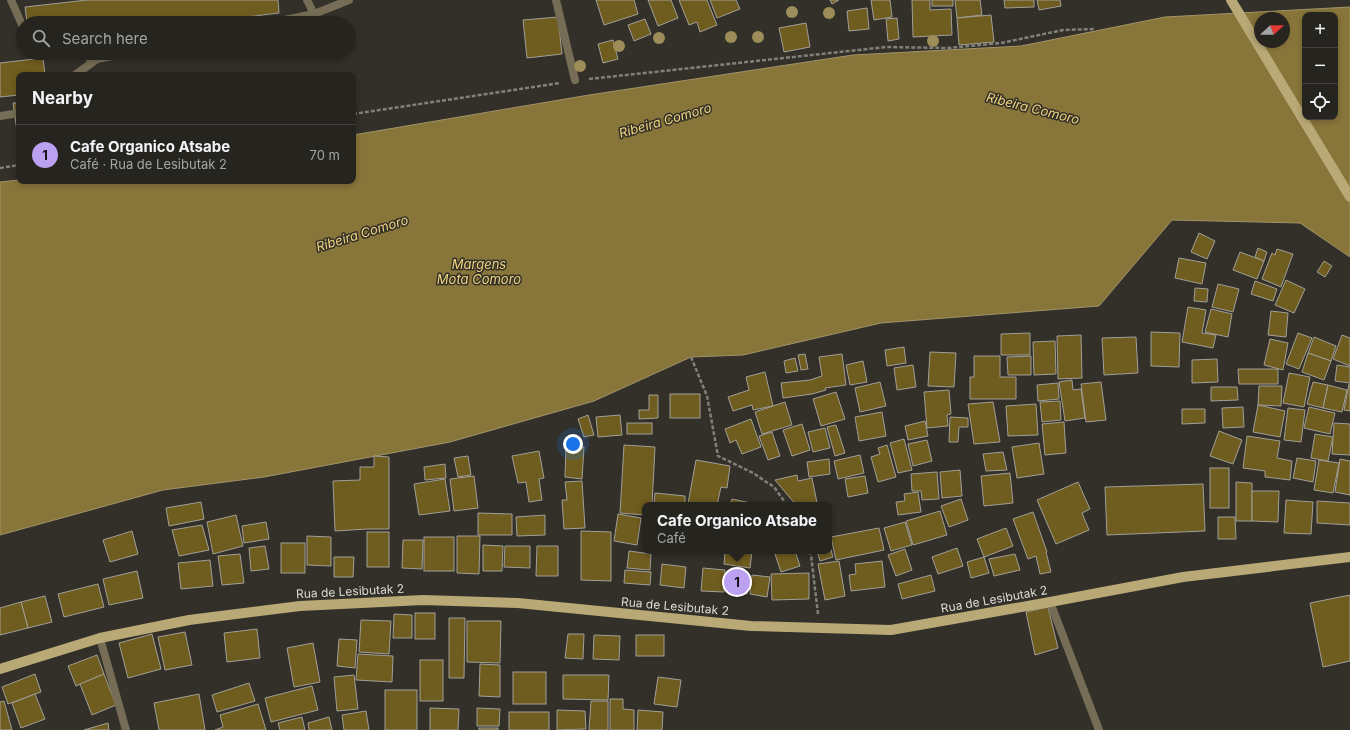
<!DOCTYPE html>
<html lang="en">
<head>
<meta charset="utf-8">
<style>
  :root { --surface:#26241f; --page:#2e2c28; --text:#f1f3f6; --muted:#a4a4a4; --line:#42413d; --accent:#bca0f2 }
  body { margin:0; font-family:Inter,sans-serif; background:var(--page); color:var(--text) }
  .controls { position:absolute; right:12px; top:12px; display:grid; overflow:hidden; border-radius:8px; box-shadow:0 2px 6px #0003 }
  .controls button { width:36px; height:36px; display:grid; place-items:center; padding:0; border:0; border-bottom:1px solid var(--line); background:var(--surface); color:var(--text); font:20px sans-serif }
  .compass { position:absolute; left:1254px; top:12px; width:36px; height:36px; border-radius:50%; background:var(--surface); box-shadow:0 2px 6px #0003; rotate:69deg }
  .you { position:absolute; left:573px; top:444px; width:14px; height:14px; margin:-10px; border:3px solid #fff; border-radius:50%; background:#1a73e8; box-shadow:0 0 0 6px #1a73e833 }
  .badge { display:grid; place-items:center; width:26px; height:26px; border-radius:50%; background:var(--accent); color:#111; font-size:13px; font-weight:700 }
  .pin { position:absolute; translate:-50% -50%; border:2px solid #fff; box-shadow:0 1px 4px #0006 }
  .popup { position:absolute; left:642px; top:502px; width:190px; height:52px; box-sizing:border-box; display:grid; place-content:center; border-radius:8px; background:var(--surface); filter:drop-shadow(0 1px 3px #0005); font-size:13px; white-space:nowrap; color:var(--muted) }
  .popup b { font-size:15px; color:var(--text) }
  .popup::after { content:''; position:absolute; left:50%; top:100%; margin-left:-8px; border:8px solid transparent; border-top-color:var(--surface) }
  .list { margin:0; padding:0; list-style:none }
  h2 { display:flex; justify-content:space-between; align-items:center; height:52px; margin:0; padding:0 16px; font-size:17px }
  h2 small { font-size:13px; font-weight:400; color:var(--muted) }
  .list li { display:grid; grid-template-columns:26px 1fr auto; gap:12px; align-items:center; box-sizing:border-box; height:60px; padding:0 16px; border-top:1px solid var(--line) }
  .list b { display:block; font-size:15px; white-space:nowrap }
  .list p { margin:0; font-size:13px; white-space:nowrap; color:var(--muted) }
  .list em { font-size:13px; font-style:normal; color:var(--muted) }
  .icon { flex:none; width:22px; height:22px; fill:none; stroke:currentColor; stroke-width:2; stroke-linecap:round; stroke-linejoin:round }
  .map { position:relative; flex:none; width:1350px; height:730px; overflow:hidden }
  .search { position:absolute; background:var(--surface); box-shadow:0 2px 6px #0003; left:16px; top:16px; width:340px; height:44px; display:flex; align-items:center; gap:10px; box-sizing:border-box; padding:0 14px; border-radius:22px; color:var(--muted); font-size:15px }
  .panel { position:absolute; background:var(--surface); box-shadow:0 2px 6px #0003; left:16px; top:72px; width:340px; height:112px; border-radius:8px }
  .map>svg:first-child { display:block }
  .water { fill:#88753a; stroke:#a29469; fill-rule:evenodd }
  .building { fill:#6f5c1f; stroke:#a19f97 }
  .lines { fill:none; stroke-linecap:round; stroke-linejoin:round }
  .path { stroke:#82807a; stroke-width:2.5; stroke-dasharray:4 2; stroke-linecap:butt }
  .service { stroke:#756d55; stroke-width:8 }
  .minor { stroke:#756d55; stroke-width:8 }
  .primary { stroke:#b9a977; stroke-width:10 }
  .tree { fill:#9d8d59 }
  .labels { text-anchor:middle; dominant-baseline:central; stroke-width:3; stroke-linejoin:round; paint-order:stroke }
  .street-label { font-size:12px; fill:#dddcd7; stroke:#323029 }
  .water-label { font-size:13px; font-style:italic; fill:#f1d47d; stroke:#323029 }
</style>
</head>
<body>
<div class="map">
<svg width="1350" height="730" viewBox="0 0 1350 730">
  <rect width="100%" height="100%" fill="#323029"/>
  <path class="water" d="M1350 7V257L1300 223 1172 220 1099 306 881 323 743 355 691 357 594 401 450 442 264 477 163 490 0 535V182L19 180V181H353V135L589 95 853 55 1021 46 1165 17ZM1305 15H1335V117H1305ZM1260 18H1284V42H1260Z"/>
  <g class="building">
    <path d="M87 0H278L279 13 198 23H27L25 7Z"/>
    <path d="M596 0H634L638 14 604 25Z"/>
    <path d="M648 0H671L678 18 658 26Z"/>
    <path d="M679 0H707L717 25 700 32 697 22 689 25Z"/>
    <path d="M710 0H736L740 9 717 18Z"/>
    <path d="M830 0H839L832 4Z"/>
    <path d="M871 0H890L892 17 874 20Z"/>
    <path d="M912 0H930V10L951 9 952 35 913 37Z"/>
    <rect x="932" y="0" width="21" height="6"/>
    <path d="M955 0H980L982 15 957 18Z"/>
    <path d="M1004 0H1034V7L1005 8Z"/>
    <path d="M1037 0H1060L1061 6 1039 10Z"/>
    <path d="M867 8 869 29 849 31 847 11Z"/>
    <path d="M991 15 994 42 959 45 957 18Z"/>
    <path d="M558 17 562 54 527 58 523 20Z"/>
    <path d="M897 18 899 39 888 41 886 19Z"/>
    <path d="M645 19 651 34 634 41 628 25Z"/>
    <path d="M806 23 810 47 784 52 779 28Z"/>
    <path d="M613 40 618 59 603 63 598 44Z"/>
    <path d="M43 58 45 75H19V95L0 97V63Z"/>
    <path d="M13 103H19V138H18Z"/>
    <path d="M1199 233 1215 241 1207 259 1191 252Z"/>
    <path d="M1258 248 1267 252 1264 261 1255 257Z"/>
    <path d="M1277 249 1293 254 1281 287 1262 279 1272 253 1275 255Z"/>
    <path d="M1240 252 1264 261 1257 279 1233 270Z"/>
    <path d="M1179 258 1206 263 1202 284 1175 278Z"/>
    <path d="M1324 261 1332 266 1325 277 1317 272Z"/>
    <path d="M1286 280 1305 289 1294 313 1275 305Z"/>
    <path d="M1255 281 1277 289 1273 301 1251 294Z"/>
    <path d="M1218 284 1239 289 1233 312 1212 307Z"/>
    <path d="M1195 288 1208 289 1207 302 1194 301Z"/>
    <path d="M1188 307 1206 310 1202 333 1216 335 1213 348 1182 342Z"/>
    <path d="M1211 309 1232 314 1228 337 1205 332Z"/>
    <path d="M1271 311 1288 313 1286 337 1268 335Z"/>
    <path d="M1151 332 1180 333 1179 367 1151 366Z"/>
    <path d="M1030 333V355H1001V334Z"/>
    <path d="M1298 333 1312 338 1299 369 1286 364Z"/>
    <path d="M1081 335 1082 378 1058 379 1057 336Z"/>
    <path d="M1342 335 1350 338V366L1333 359Z"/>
    <path d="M1136 337 1138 373 1104 375 1102 338Z"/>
    <path d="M1314 337 1336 346 1331 361 1308 353Z"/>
    <path d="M1270 339 1288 343 1283 370 1264 365Z"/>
    <path d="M1055 341 1056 374 1034 375 1033 342Z"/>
    <path d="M904 347 906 363 887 366 885 350Z"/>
    <path d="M930 352 956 353 954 387 928 386Z"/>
    <path d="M1308 353 1331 361 1324 380 1302 372Z"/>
    <path d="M805 354 808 369 801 370 798 355Z"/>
    <path d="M842 354 846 385 825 388 826 390 812 394 783 398 781 383 810 380 822 376 819 357Z"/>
    <path d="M974 356H1000V377H1016V399H970V377H974Z"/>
    <path d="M1031 356V375H1008L1007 357Z"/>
    <path d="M795 358 798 371 786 373 784 361Z"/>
    <path d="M1217 359 1218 382 1192 383V360Z"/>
    <path d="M863 361 867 382 850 385 846 365Z"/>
    <path d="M913 365 916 387 897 390 894 368Z"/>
    <path d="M1337 365 1350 367V383L1335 381Z"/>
    <path d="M1238 369H1278V384H1239Z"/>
    <path d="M765 372 773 406 753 410 752 405 733 411 728 397 749 390 746 377Z"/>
    <path d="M1289 373 1310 377 1304 407 1283 403Z"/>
    <path d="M1072 380 1073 390 1081 389 1085 418 1065 421 1059 382Z"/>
    <path d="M880 382 886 406 860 412 855 388Z"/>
    <path d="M1101 382 1106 420 1086 422 1081 384Z"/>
    <path d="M1313 382 1328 385 1323 408 1307 404Z"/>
    <path d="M1058 383 1059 399 1038 401 1037 385Z"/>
    <path d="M1349 384H1350V411L1344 410Z"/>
    <path d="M1328 385 1347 390 1342 412 1323 408Z"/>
    <path d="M1259 386H1282L1281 406 1258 405Z"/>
    <path d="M1211 387H1237L1238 400 1211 401Z"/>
    <path d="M949 390 951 414 947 415 948 426 927 428 924 392Z"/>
    <path d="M836 392 845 419 821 426 813 399Z"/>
    <rect x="670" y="394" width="30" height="24"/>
    <path d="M649 395H658V418L639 419V410H649Z"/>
    <path d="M1060 401 1061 420 1042 422 1040 402Z"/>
    <path d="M785 402 792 425 762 434 755 412Z"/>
    <path d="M993 402 1000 442 974 444 968 404Z"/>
    <path d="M1036 404 1038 435 1008 436 1006 406Z"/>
    <path d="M1258 405 1285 411 1280 437 1253 432Z"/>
    <path d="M1243 407 1244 427 1223 428 1222 408Z"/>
    <path d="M1309 407 1335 413 1330 434 1304 428Z"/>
    <path d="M1288 408 1305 410 1301 442 1284 440Z"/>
    <path d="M1182 409H1205V423L1182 424Z"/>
    <path d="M882 412 886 436 859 441 855 417Z"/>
    <path d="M588 415 594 435 584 437 578 419Z"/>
    <path d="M620 415 622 435 598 437 596 417Z"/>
    <path d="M950 417 968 418V427H959L958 442H949Z"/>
    <path d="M751 419 761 447 742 454 736 440 730 443 725 429Z"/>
    <path d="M925 421 928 436 908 440 905 426Z"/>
    <path d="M1064 422 1066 453 1045 455 1042 424Z"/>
    <rect x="627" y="423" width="25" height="11"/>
    <path d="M1334 423 1350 424V455L1332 454Z"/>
    <path d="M802 424 810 450 792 456 783 430Z"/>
    <path d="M836 425 845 453 835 456 827 427Z"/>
    <path d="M825 428 830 448 813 452 808 432Z"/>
    <path d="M1219 431 1242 440 1233 464 1210 456Z"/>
    <path d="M772 432 780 456 768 460 759 436Z"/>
    <path d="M1315 434 1333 437 1328 461 1311 458Z"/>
    <path d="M1247 436 1280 441 1277 458 1292 461 1290 480 1265 477V471L1243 468Z"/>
    <path d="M904 439 912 470 898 473 890 443Z"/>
    <path d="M927 440 932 461 913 466 908 444Z"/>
    <path d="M1039 443 1044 474 1017 478 1012 447Z"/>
    <path d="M624 445 655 447 652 505H645V515L620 513Z"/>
    <path d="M887 445 896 477 878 482 871 457 880 454 878 448Z"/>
    <path d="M566 446 584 447 582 479 565 477Z"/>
    <path d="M539 451 544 478 539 479 542 500 529 502 526 482 518 483 512 456Z"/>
    <path d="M1003 452 1007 470 986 471 983 454Z"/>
    <path d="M860 455 864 473 838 479 834 461Z"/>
    <path d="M374 456 389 457V529H367L335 531 333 481 360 480V467H374Z"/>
    <path d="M468 456 471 475 458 477 454 458Z"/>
    <path d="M1297 458 1316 461 1313 482 1293 478Z"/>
    <path d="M829 459 830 474 809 477 807 462Z"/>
    <path d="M1340 459 1350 461V495L1335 492Z"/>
    <path d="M696 460 730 466 727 488 721 487 717 505 688 504Z"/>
    <path d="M1319 460 1339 463 1333 493 1314 490Z"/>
    <path d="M445 464 446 478 425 480 424 467Z"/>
    <rect x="1210" y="468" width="19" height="40"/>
    <path d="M960 470 962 496 942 498 940 472Z"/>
    <path d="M937 472 939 499 922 500 921 491H912L911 474Z"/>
    <path d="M1010 473 1013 503 984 506 981 476Z"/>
    <path d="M797 475 798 481 812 478 817 503 808 505H796L775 480Z"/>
    <path d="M474 476 478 508 454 511 450 479Z"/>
    <path d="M865 476 868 493 848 497 845 479Z"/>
    <path d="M445 479 450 511 419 515 414 484Z"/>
    <path d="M582 481 585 528 564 529 562 500H567L565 482Z"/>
    <path d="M1078 482 1090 509 1082 513 1089 530 1056 544 1037 500Z"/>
    <path d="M1236 482 1252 483V521H1236Z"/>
    <path d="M1203 484 1205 531 1107 535 1105 487Z"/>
    <path d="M1252 491H1279L1278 522 1252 521Z"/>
    <path d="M918 492 921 512 898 515 896 502 905 501 904 494Z"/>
    <path d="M655 493 685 496V505H654Z"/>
    <path d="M732 499 760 505H730Z"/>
    <path d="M961 499 968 520 949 527 941 506Z"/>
    <path d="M1286 500 1313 502 1311 534 1284 533Z"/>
    <path d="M1317 501 1350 503V525L1317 523Z"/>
    <path d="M201 502 204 519 169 526 166 508Z"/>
    <path d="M940 511 947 535 913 545 906 521Z"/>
    <path d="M1033 512 1047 552H1046L1051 572 1040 574 1036 556 1028 559 1013 519Z"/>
    <path d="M478 513 512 514V535H478Z"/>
    <path d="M618 514 641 518 637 545 614 541Z"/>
    <path d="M236 515 243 546 213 554 207 522Z"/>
    <path d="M545 515V535L517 536 516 517Z"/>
    <path d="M1218 517H1235L1236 539H1218Z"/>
    <path d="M266 522 269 539 244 543 242 526Z"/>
    <path d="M905 522 912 545 891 551 884 528Z"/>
    <path d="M202 525 209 550 179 556 172 530Z"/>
    <path d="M879 528 884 550 836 560 831 537Z"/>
    <path d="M1006 528 1013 546 984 557 977 539Z"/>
    <path d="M132 531 138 554 110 562 103 540Z"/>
    <path d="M581 531 611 532V581L581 580Z"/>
    <rect x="367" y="532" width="22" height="35"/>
    <path d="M307 536 331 537V566L307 565Z"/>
    <path d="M457 536H480L479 574 457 573Z"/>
    <rect x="424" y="537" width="30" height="34"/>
    <path d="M403 540H423L422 569 402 568Z"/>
    <rect x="281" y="543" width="24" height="30"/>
    <path d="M829 543 833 557 820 561 817 551H829Z"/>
    <path d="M483 545 503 546 502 571H483Z"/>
    <path d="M265 546 269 569 251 571 249 548Z"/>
    <path d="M505 546H530V568L504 567Z"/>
    <path d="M537 546H558V576H536Z"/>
    <path d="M957 548 963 566 938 574 932 557Z"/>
    <path d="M905 549 912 570 896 576 888 555Z"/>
    <path d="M629 551 651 554 650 570 627 568Z"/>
    <path d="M725 551H752L750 568 724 564Z"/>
    <path d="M782 551H795L800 566 781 572 775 554Z"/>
    <path d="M240 554 244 583 222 585 218 556Z"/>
    <path d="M1015 554 1020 570 994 576 989 559Z"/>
    <path d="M334 557H354L353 577H334Z"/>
    <path d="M984 557 989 573 971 578 967 562Z"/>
    <path d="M210 560 213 586 181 589 178 563Z"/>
    <path d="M839 561 845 596 825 600 818 564Z"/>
    <path d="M882 561 885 587 851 591 849 575 856 574 855 564Z"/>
    <path d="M662 564 686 567 684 588 660 585Z"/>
    <path d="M703 568 725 570 724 592 701 591Z"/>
    <path d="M625 570 651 572 650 585 624 583Z"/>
    <path d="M137 571 143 598 109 605 103 579Z"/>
    <path d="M727 571 748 572 747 594 726 592Z"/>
    <path d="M809 573V599L772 600 771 574Z"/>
    <path d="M752 575 770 577 767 597 750 594Z"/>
    <path d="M931 575 935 591 902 599 898 584Z"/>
    <path d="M98 584 104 607 64 617 58 594Z"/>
    <path d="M1350 595V661L1323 667 1310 603Z"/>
    <path d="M45 596 52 622 28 628 21 602Z"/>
    <path d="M21 602 28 628 0 635V608Z"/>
    <path d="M1048 607 1058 648 1035 655 1026 612Z"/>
    <rect x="415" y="613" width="20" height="26"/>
    <path d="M394 614 412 615V638H393Z"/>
    <path d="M449 618H465L464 678H449Z"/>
    <path d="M361 620 391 621 389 654 359 652Z"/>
    <path d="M467 621H501L500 663 467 662Z"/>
    <path d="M257 629 260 658 227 662 224 633Z"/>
    <path d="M185 632 192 665 165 670 158 637Z"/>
    <path d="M152 634 161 669 128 678 119 643Z"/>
    <path d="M568 634H584L583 659 565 658Z"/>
    <path d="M594 635 620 636 619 660 593 659Z"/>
    <rect x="636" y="635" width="28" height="21"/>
    <path d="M339 639 357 640 355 668 337 666Z"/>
    <path d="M313 643 320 682 294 687 287 648Z"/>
    <path d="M358 654 393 656 392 682 356 680Z"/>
    <path d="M97 655 104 674 76 686 68 666Z"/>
    <rect x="420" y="660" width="23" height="41"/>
    <path d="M480 664 500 665V697L479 696Z"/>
    <rect x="513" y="672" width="33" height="32"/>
    <path d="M35 674 41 692 8 704 2 687Z"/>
    <path d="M104 674 116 705 92 715 80 684Z"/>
    <path d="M354 675 358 709 337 711 334 677Z"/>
    <path d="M563 675H609L608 700 563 699Z"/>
    <path d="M658 677 681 680 677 707 654 704Z"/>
    <path d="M249 683 255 701 217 712 212 695Z"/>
    <path d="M312 686 318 710 271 722 265 698Z"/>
    <rect x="385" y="690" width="32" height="40"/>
    <path d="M35 694 45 719 21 728 12 703Z"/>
    <path d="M199 694 205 730H159L154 703Z"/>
    <path d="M610 699H623V709L634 710V730H610Z"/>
    <path d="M4 701 12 730H0V702Z"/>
    <path d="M591 701H608V730H589Z"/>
    <path d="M258 704 266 730H215L223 727 220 715Z"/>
    <path d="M430 708 459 709 458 730H430Z"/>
    <path d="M477 708 500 709 499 726H477Z"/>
    <path d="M557 710 585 711 586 729 557 730Z"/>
    <path d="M638 710 663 712 662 730H637Z"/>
    <path d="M366 711 369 730H344L342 715Z"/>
    <rect x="509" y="712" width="40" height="18"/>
    <path d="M302 717 305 730H280L278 723Z"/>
    <path d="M329 717 332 730H309L308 723Z"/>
    <path d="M108 723 109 730H84Z"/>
    <rect x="479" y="728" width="19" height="2"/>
  </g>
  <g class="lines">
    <g class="path">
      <path d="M589 79 886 47 948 48 1001 43 1063 30 1095 29"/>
      <path d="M353 114 560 83"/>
      <path d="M0 168 19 165"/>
      <path d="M691 357 707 396 718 456 753 473 774 487 787 505"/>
      <path d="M809 551 811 555 818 614"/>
    </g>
    <g class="service">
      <path d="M11 0 23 27"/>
      <path d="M307 0 314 14"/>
      <path d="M270 23 314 14 349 0"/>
      <path d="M72 53 97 59 128 53"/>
      <path d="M75 75 97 59"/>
      <path d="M0 116 19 113"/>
      <path d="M1050 602 1099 730"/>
    </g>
    <g class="minor">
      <path d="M556 0 575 80"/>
      <path d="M100 638 126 730"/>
    </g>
    <g class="primary">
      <path d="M1231 0 1350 197"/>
      <path d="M0 669 100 638 189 620 300 606 423 600 518 603 751 626 891 630 1050 602 1183 577 1350 557"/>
    </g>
  </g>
  <g class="tree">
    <circle cx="792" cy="12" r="6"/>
    <circle cx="829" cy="13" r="6"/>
    <circle cx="731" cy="37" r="6"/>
    <circle cx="758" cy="37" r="6"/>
    <circle cx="659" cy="38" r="6"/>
    <circle cx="933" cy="41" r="6"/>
    <circle cx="619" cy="46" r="6"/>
    <circle cx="580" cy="66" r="6"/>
  </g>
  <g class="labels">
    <g class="street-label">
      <text transform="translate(350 591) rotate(-3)">Rua de Lesibutak 2</text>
      <text transform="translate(994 599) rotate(-10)">Rua de Lesibutak 2</text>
      <text transform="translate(675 606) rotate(5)">Rua de Lesibutak 2</text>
    </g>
    <g class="water-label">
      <text transform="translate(1033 108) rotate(14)">Ribeira Comoro</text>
      <text transform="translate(665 120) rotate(-16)">Ribeira Comoro</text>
      <text transform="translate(362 233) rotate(-17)">Ribeira Comoro</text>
      <text x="479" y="264">Margens<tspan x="479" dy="15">Mota Comoro</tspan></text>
    </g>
  </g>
</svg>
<div class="controls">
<button>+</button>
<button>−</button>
<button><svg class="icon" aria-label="locate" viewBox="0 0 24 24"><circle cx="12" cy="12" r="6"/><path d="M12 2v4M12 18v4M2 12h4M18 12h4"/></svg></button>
</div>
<svg class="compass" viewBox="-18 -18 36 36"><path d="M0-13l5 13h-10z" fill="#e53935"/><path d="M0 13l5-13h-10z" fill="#a4a4a4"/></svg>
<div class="you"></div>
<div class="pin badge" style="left:737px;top:582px">1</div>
<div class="popup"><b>Cafe Organico Atsabe</b>Café</div>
<div class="search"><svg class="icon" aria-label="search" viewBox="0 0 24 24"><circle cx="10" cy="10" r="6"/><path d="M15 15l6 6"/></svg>Search here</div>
<section class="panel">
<h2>Nearby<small></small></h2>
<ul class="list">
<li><span class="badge">1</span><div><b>Cafe Organico Atsabe</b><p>Café · Rua de Lesibutak 2</p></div><em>70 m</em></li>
</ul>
</section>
</div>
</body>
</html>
